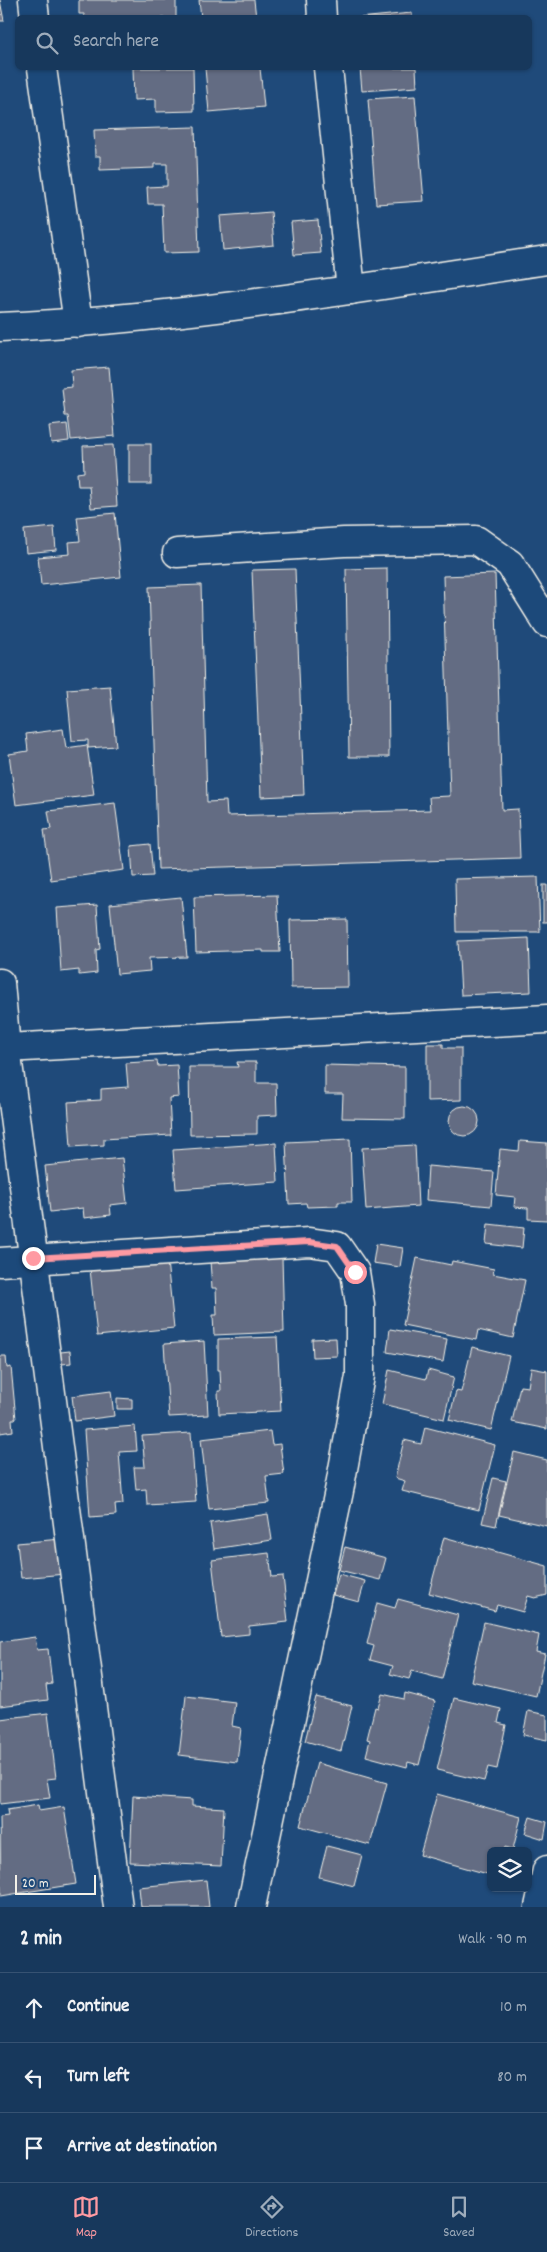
<!DOCTYPE html>
<html lang="en">
<head>
<meta charset="utf-8">
<style>
  :root { --surface:#17385c; --page:#244365; --text:#f1f3f6; --muted:#9eacbb; --line:#365272; --accent:#ff9aa2 }
  body { margin:0; font-family:Dekko,sans-serif; background:var(--page); color:var(--text) }
  .controls { position:absolute; right:15px; bottom:15px; display:grid; overflow:hidden; border-radius:8px; box-shadow:0 1px 4px #0004 }
  .controls button { width:45px; height:45px; display:grid; place-items:center; padding:0; border:0; border-bottom:1px solid var(--line); background:var(--surface); color:var(--text); font:25px sans-serif }
  .scale { position:absolute; left:15px; bottom:12px; width:81px; box-sizing:border-box; padding-left:5px; border:2px solid #f4f1e8; border-top:0; font-size:14px; line-height:18px; white-space:nowrap; color:#f4f1e8; -webkit-text-stroke:4px #1f4a7a; paint-order:stroke }
  .stop { position:absolute; width:15px; height:15px; margin:-11px; border:4px solid #ff9aa2; border-radius:50%; background:#fff }
  .stop.end { background:#ff9aa2; border-color:#fff; box-shadow:0 1px 5px #0008 }
  .list { margin:0; padding:0; list-style:none }
  h2 { display:flex; justify-content:space-between; align-items:center; height:65px; margin:0; padding:0 20px; font-size:21px }
  h2 small { font-size:16px; font-weight:400; color:var(--muted) }
  .list li { display:grid; grid-template-columns:32px 1fr auto; gap:15px; align-items:center; box-sizing:border-box; height:70px; padding:0 20px; border-top:1px solid var(--line) }
  .list b { display:block; font-size:19px; white-space:nowrap }
  .list em { font-size:16px; font-style:normal; color:var(--muted) }
  .icon { flex:none; width:28px; height:28px; fill:none; stroke:currentColor; stroke-width:2; stroke-linecap:round; stroke-linejoin:round }
  .map { position:relative; flex:none; width:547px; height:1907px; overflow:hidden }
  .search { position:absolute; background:var(--surface); box-shadow:0 1px 4px #0004; left:15px; right:15px; top:15px; height:55px; display:flex; align-items:center; gap:12px; box-sizing:border-box; padding:0 18px; border-radius:8px; color:var(--muted); font-size:19px }
  .sheet { height:275px; background:var(--surface) }
  nav { display:flex; justify-content:space-around; align-items:center; box-sizing:border-box; height:70px; border-top:1px solid var(--line); background:var(--surface); font-size:14px; color:var(--muted) }
  nav a { display:grid; justify-items:center; gap:2px }
  nav .on { color:var(--accent) }
  .map>svg:first-child { display:block }
  .building { fill:#636c83; stroke:#f4f1e8 }
  .lines { fill:none; stroke-linecap:round; stroke-linejoin:round }
  .minor-casing { stroke:#f4f1e8; stroke-width:31 }
  .minor { stroke:#1f4a7a; stroke-width:28 }
  .route { stroke:#ff9aa2; stroke-width:6 }
</style>
</head>
<body>
<div class="map">
<svg width="547" height="1907" viewBox="0 0 547 1907">
  <rect width="100%" height="100%" fill="#1f4a7a"/>
  <filter id="ink" filterUnits="userSpaceOnUse"><feTurbulence type="fractalNoise" baseFrequency=".02" numOctaves="2"/><feDisplacementMap in="SourceGraphic" scale="10" xChannelSelector="R" yChannelSelector="G"/><feConvolveMatrix kernelMatrix="1 2 1 2 8 2 1 2 1" color-interpolation-filters="sRGB"/></filter>
  <g filter="url(#ink)">
    <g class="building">
      <path d="M0 0 4 21H0Z"/>
      <path d="M79 0H176V18H84V14H79Z"/>
      <path d="M199 0H254L256 18H201Z"/>
      <path d="M412 13V18H358Z"/>
      <path d="M133 68H193L194 111 156 112V99L134 100Z"/>
      <path d="M205 68H260L264 107 209 112Z"/>
      <path d="M360 68H416L417 87 362 91Z"/>
      <path d="M415 96 424 201 376 204 368 99Z"/>
      <path d="M195 127 199 252 164 253 162 204H148L147 187 167 186V164H154V168L100 170V156H95L94 130Z"/>
      <path d="M271 212 274 245 223 250 220 216Z"/>
      <path d="M318 220 321 253 294 255 291 222Z"/>
      <path d="M109 367 115 436 71 440 68 416H65L62 388 72 387 71 370Z"/>
      <path d="M67 424 69 441 51 443 49 426Z"/>
      <rect x="129" y="444" width="22" height="40"/>
      <path d="M113 445 117 506 91 508 89 486H78L77 473 84 472 83 446Z"/>
      <path d="M115 513 121 577 41 585 38 557 70 554 69 542 80 541 77 517Z"/>
      <path d="M54 527 56 550 26 553 24 530Z"/>
      <path d="M387 568 389 757H349L346 569Z"/>
      <path d="M295 569 304 795 261 797 252 570Z"/>
      <path d="M495 574 502 810 518 809 520 858 158 869 149 587 201 585 207 802 226 801 227 816 430 810 429 797 450 796 443 576Z"/>
      <path d="M110 686 116 746 88 748V740L72 741 67 689Z"/>
      <path d="M63 729 66 748 87 745 94 795 16 805 9 754 28 751 26 734Z"/>
      <path d="M115 803 124 870 51 880 44 830 51 829 48 811Z"/>
      <path d="M150 844 153 876 133 877 131 846Z"/>
      <path d="M538 877 540 932H456L455 879Z"/>
      <rect x="543" y="885" width="4" height="37"/>
      <path d="M277 895 280 952H263V950L196 952 194 897Z"/>
      <path d="M181 897 187 957 149 958 150 971 117 974 110 904Z"/>
      <path d="M97 905 100 949 96 950 97 973 79 975V970L61 972 57 908Z"/>
      <path d="M347 919 348 987 291 988 290 920Z"/>
      <path d="M529 938 531 992 461 995 458 941Z"/>
      <path d="M427 1044H443V1048H461V1100L427 1101Z"/>
      <path d="M157 1061 158 1066 177 1065 179 1097 169 1098 171 1135 104 1139V1145L71 1147 68 1102 101 1100V1089L128 1087 126 1063Z"/>
      <path d="M237 1062H256V1083H276L277 1115 257 1116V1134L190 1135 189 1067H238Z"/>
      <path d="M325 1065 405 1067V1119L342 1118 343 1094H325Z"/>
      <circle cx="464" cy="1121" r="15"/>
      <path d="M350 1139 352 1202H338V1206L307 1207 306 1203 289 1204 286 1142Z"/>
      <path d="M520 1141 547 1143V1220L528 1219V1208L514 1207 515 1197 496 1195 500 1149 519 1151Z"/>
      <path d="M276 1143 278 1182 176 1189 173 1150Z"/>
      <path d="M415 1145 418 1206 366 1210 362 1148Z"/>
      <path d="M122 1158 127 1203 110 1205 111 1215 84 1218 83 1208 50 1212 45 1166Z"/>
      <path d="M428 1166 494 1172 491 1206 426 1200Z"/>
      <path d="M488 1224 524 1228 522 1248 486 1244Z"/>
      <path d="M376 1244 403 1248 400 1267 373 1263Z"/>
      <path d="M282 1258 284 1332 214 1335 213 1315H217L216 1288H212L210 1261Z"/>
      <path d="M417 1258 451 1265 452 1261 494 1269 493 1274 525 1280 513 1338 478 1330 476 1340 403 1325Z"/>
      <path d="M167 1261 174 1328 97 1336 90 1269Z"/>
      <path d="M390 1329 447 1339 443 1362 387 1352Z"/>
      <path d="M277 1337 281 1411 219 1414 218 1391H221L220 1370H218V1339Z"/>
      <path d="M336 1338 337 1356 313 1357 312 1339Z"/>
      <path d="M204 1341 208 1415 169 1417 164 1344Z"/>
      <path d="M472 1347 509 1356 491 1430 449 1420 456 1391 461 1392Z"/>
      <path d="M70 1351 71 1363 53 1365 51 1353Z"/>
      <path d="M0 1356H6L7 1368 11 1367 16 1419H12L13 1431 0 1433Z"/>
      <path d="M531 1368 547 1371V1429L512 1422 520 1386 528 1387Z"/>
      <path d="M389 1370 426 1379 428 1370 454 1377 444 1419 382 1404Z"/>
      <path d="M111 1391 114 1416 75 1421 72 1396Z"/>
      <path d="M117 1398 132 1399V1409H117Z"/>
      <path d="M135 1426 137 1451 119 1452 123 1504 115 1505 116 1515 90 1517 84 1430Z"/>
      <path d="M425 1427 495 1445 479 1510 402 1491 405 1481 395 1478 404 1440 421 1444Z"/>
      <path d="M270 1431 272 1445 280 1444 284 1474 266 1476 269 1503 209 1509 201 1439Z"/>
      <path d="M191 1433 196 1502 147 1505 146 1489 136 1490 134 1467H145L142 1436Z"/>
      <path d="M514 1452 547 1460V1526L499 1515Z"/>
      <path d="M493 1478 506 1481 496 1526 482 1523Z"/>
      <path d="M268 1514 272 1540 214 1549 210 1523Z"/>
      <path d="M444 1537 547 1566V1595L535 1598 528 1596 523 1612 497 1605 495 1611 429 1593Z"/>
      <path d="M61 1539 65 1574 21 1578 17 1543Z"/>
      <path d="M345 1547 386 1558 380 1580 339 1570Z"/>
      <path d="M269 1553 272 1577 283 1576 288 1622 249 1626V1634L221 1637 212 1560Z"/>
      <path d="M339 1574 365 1581 359 1602 333 1595Z"/>
      <path d="M398 1599 458 1615 442 1679 412 1671 409 1679 390 1674 393 1666 370 1660 374 1646 367 1644 377 1603 395 1608Z"/>
      <path d="M484 1622 539 1635 536 1652 545 1654 536 1696 471 1681Z"/>
      <path d="M35 1637 37 1650 48 1649 52 1684 46 1685 48 1700 0 1706V1642Z"/>
      <path d="M405 1693 435 1701 419 1765 408 1762 407 1767 366 1756 370 1740 367 1739 375 1707 378 1708 382 1694 404 1699Z"/>
      <path d="M186 1696 235 1702 232 1726 241 1728 237 1762 179 1755Z"/>
      <path d="M316 1697 352 1706 341 1751 305 1741Z"/>
      <path d="M454 1698 501 1709 498 1723 506 1725 497 1769 488 1767 484 1781 437 1770Z"/>
      <path d="M528 1711 547 1715V1740L523 1735Z"/>
      <path d="M48 1713 56 1778 47 1779 50 1798 0 1804V1719Z"/>
      <path d="M317 1763 387 1783 370 1845 300 1826Z"/>
      <path d="M437 1794 521 1817 513 1849 505 1847 504 1851H491V1875L420 1855Z"/>
      <path d="M133 1796 192 1800V1806L224 1808 221 1866 130 1862Z"/>
      <path d="M38 1805 39 1811 64 1807 76 1884 1 1896 0 1817 8 1816 7 1810Z"/>
      <path d="M530 1817 547 1822 544 1839 525 1833Z"/>
      <path d="M327 1846 362 1855 354 1886 319 1877Z"/>
      <path d="M206 1880 209 1907H141L139 1887Z"/>
    </g>
    <g class="lines">
      <defs>
        <g id="minor">
          <path d="M33 0 35 18"/>
          <path d="M321 0 322 18"/>
          <path d="M42 68 78 323"/>
          <path d="M328 68 351 290"/>
          <path d="M0 327C182 319 367 287 547 260"/>
          <path d="M177 553 344 542 476 540 510 564 547 623"/>
          <path d="M0 983 6 1048 118 1907"/>
          <path d="M6 1048 547 1019"/>
          <path d="M0 1262 309 1242 337 1246 355 1272 360 1304V1376L339 1491 251 1907"/>
          <path d="M539 1907 547 1870"/>
        </g>
      </defs>
      <use href="#minor" class="minor-casing"/>
      <use href="#minor" class="minor"/>
    </g>
  </g>
  <g class="lines" filter="url(#ink)">
    <path class="route" d="M33 1258 309 1242 337 1246 355 1272"/>
  </g>
</svg>
<div class="controls">
<button><svg class="icon" aria-label="layers" viewBox="0 0 24 24"><path d="M12 4l9 5-9 5-9-5zM3 14l9 5 9-5"/></svg></button>
</div>
<div class="scale">20 m</div>
<div class="stop" style="left:355px;top:1272px"></div>
<div class="stop end" style="left:33px;top:1258px"></div>
<div class="search"><svg class="icon" aria-label="search" viewBox="0 0 24 24"><circle cx="10" cy="10" r="6"/><path d="M15 15l6 6"/></svg>Search here</div>
</div>
<section class="sheet">
<h2>2 min<small>Walk · 90 m</small></h2>
<ul class="list">
<li><svg class="icon" aria-label="ahead" viewBox="0 0 24 24"><path d="M12 20V5M6 11l6-6 6 6"/></svg><div><b>Continue</b></div><em>10 m</em></li>
<li><svg class="icon" aria-label="left" viewBox="0 0 24 24"><path d="M17 20v-9H6M10 6l-5 5 5 5"/></svg><div><b>Turn left</b></div><em>80 m</em></li>
<li><svg class="icon" aria-label="arrive" viewBox="0 0 24 24"><path d="M6 21V4h12l-3 4 3 4H6"/></svg><div><b>Arrive at destination</b></div></li>
</ul>
</section>
<nav>
<a class="on"><svg class="icon" aria-label="map" viewBox="0 0 24 24"><path d="M3 6l6-2 6 2 6-2v14l-6 2-6-2-6 2zM9 4v14M15 6v14"/></svg>Map</a>
<a><svg class="icon" aria-label="directions" viewBox="0 0 24 24"><path d="M12 3l9 9-9 9-9-9zM9 14v-3h6M13 9l2 2-2 2"/></svg>Directions</a>
<a><svg class="icon" aria-label="saved" viewBox="0 0 24 24"><path d="M7 4h10v16l-5-4-5 4z"/></svg>Saved</a>
</nav>
</body>
</html>
